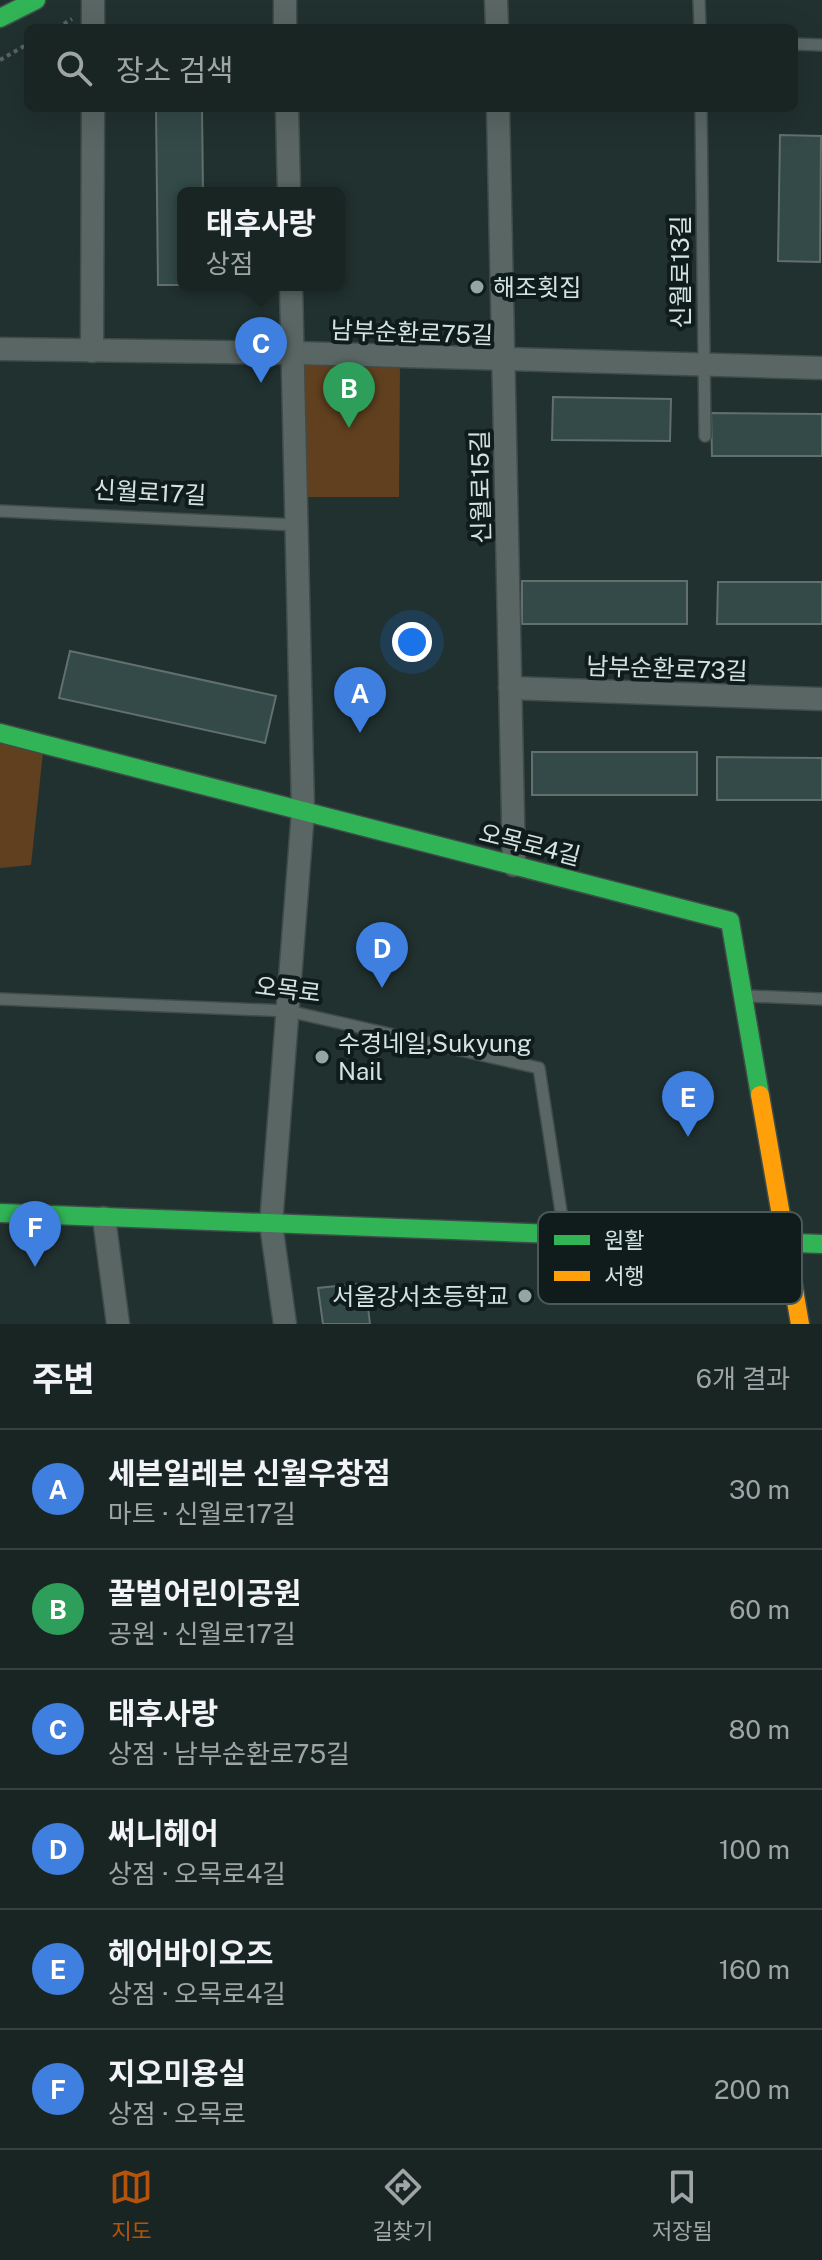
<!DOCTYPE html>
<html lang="ko">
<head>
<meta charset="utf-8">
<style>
  :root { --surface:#192523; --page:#222d2b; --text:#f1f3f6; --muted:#9fa5a6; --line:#374241; --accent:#b45309 }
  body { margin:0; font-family:"Public Sans","Noto Sans KR",sans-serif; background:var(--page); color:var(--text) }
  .you { position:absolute; left:412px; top:642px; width:28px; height:28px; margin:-20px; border:6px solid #fff; border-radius:50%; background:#1a73e8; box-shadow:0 0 0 12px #1a73e833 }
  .badge { display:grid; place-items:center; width:52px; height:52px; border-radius:50%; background:var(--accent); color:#fff; font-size:26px; font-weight:700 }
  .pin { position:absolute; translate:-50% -66px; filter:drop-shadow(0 2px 4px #0008) }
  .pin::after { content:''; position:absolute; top:42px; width:28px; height:24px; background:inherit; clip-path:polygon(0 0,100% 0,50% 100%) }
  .popup { position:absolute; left:177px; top:187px; width:168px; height:104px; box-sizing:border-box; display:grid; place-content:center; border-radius:12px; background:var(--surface); filter:drop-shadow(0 2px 6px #0005); font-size:26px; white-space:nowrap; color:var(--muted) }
  .popup b { font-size:30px; color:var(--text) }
  .popup::after { content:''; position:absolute; left:50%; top:100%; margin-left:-16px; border:16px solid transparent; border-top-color:var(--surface) }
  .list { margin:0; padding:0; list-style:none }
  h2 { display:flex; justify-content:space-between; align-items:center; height:104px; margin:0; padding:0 32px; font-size:34px }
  h2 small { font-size:26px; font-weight:400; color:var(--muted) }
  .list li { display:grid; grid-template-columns:52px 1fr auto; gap:24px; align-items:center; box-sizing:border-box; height:120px; padding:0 32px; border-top:2px solid var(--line) }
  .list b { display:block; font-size:30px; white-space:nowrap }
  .list p { margin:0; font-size:26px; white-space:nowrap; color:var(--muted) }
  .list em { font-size:26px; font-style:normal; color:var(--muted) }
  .icon { flex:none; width:44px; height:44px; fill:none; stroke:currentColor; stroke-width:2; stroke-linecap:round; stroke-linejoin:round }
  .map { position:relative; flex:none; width:822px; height:1324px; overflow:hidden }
  .search { position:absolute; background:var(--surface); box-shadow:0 8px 32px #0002; left:24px; right:24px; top:24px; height:88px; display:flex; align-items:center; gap:20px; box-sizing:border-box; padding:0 28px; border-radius:12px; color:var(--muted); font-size:30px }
  .sheet { height:824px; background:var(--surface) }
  nav { display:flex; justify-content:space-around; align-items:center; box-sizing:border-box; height:112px; border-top:2px solid var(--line); background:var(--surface); font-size:22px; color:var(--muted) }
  nav a { display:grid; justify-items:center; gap:4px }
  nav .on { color:var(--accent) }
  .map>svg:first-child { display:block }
  .green { fill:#61401f }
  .building { fill:#334a48; stroke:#616f6d; stroke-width:2 }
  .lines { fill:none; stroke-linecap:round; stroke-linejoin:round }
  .lane-casing { stroke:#3f4c4a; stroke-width:14 }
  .street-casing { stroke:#3f4c4a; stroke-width:25 }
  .fast-casing { stroke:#3f4c4a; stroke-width:21 }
  .slow-casing { stroke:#3f4c4a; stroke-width:21 }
  .path { stroke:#596463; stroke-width:4; stroke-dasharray:4 4; stroke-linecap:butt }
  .lane { stroke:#596664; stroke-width:11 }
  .street { stroke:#596664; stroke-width:22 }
  .fast { stroke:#30b455; stroke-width:18 }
  .slow { stroke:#ff9f0a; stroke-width:18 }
  .poi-dot { fill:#95a5a3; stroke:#101c1b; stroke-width:3 }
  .labels { text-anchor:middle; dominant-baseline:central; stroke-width:8; stroke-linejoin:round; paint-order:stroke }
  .street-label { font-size:24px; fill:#d3e3e1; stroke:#101c1b }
  .poi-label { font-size:24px; fill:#d3e3e1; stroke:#101c1b; text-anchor:start }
  .key { fill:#101c1b; stroke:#4a5856; stroke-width:2 }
  .key-label { font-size:22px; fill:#d3e3e1 }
</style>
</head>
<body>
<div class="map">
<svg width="822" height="1324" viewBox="0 0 822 1324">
  <rect width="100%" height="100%" fill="#21312f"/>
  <g class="green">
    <path d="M298 360H400L399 497H298Z"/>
    <path d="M0 741 43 752 31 865 0 868Z"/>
  </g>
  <g class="building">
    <path d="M156 108H202L203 193H183V285H205H158Z"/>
    <path d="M780 135 821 136 820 262 778 261Z"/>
    <path d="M553 397 671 399 670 441 552 440Z"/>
    <path d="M711 413 822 414V456H712Z"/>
    <rect x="522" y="581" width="165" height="43"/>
    <path d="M718 582H822V624H717Z"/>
    <path d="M70 651 276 696 265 743 59 698Z"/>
    <rect x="532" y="752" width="165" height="43"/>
    <path d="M717 757 822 758V800H717Z"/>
    <path d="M365 1283 370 1324H323L318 1288Z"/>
  </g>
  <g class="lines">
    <defs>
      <g id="lane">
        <path d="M699 0 700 28"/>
        <path d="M794 44 822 45"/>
        <path d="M701 108 705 436"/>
        <path d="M0 511 297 525"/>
        <path d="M748 996 822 999"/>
        <path d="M0 999 288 1011 539 1068 564 1231"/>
      </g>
      <g id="street">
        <path d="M285 0V28"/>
        <path d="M496 0 497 28"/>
        <path d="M93 28V0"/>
        <path d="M287 108 289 193"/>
        <path d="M498 108 514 865"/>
        <path d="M0 349 296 353 822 368"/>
        <path d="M92 351 93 108"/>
        <path d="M510 688 822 699"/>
        <path d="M104 1218 118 1324"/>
        <path d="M285 1324 271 1224 303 811 291 285"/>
      </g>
      <g id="fast">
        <path d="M0 18 36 0"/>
        <path d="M0 733 730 921 760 1095"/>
        <path d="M0 1213 822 1244"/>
      </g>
      <path id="slow" d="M760 1095 800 1324"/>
    </defs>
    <use href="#lane" class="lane-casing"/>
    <use href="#street" class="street-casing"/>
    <use href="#fast" class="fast-casing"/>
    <use href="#slow" class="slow-casing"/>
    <g class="path">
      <path d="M57 28 72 19"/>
      <path d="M0 60 28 44"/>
    </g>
    <use href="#lane" class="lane"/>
    <use href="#street" class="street"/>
    <use href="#fast" class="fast"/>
    <use href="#slow" class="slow"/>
  </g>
  <g class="poi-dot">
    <circle cx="477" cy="287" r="8"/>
    <circle cx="322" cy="1057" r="8"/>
    <circle cx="525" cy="1296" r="8"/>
  </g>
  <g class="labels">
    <g class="street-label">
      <text transform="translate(680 272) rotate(-90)">신월로13길</text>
      <text transform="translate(412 332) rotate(2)">남부순환로75길</text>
      <text transform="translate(480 487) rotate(-91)">신월로15길</text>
      <text transform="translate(150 492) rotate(3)">신월로17길</text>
      <text transform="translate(667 668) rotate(2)">남부순환로73길</text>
      <text transform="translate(530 844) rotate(14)">오목로4길</text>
      <text transform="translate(288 989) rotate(7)">오목로</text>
    </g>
    <g class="poi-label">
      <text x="493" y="287">해조횟집</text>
      <text x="338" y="1043">수경네일,Sukyung<tspan x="338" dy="28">Nail</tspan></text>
      <text x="509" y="1296" text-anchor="end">서울강서초등학교</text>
    </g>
  </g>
  <rect x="538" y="1212" width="264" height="92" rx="12" class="key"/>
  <rect x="554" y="1235" width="36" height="10" fill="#30b455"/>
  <rect x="554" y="1271" width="36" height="10" fill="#ff9f0a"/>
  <g class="key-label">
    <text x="604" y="1248">원활</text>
    <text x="604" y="1284">서행</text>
  </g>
</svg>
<div class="you"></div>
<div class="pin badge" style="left:360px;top:733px;background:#3f7fe0">A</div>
<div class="pin badge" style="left:349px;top:428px;background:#2e9e5b">B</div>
<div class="pin badge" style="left:261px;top:383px;background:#3f7fe0">C</div>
<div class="popup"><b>태후사랑</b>상점</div>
<div class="pin badge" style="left:382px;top:988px;background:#3f7fe0">D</div>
<div class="pin badge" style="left:688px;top:1137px;background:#3f7fe0">E</div>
<div class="pin badge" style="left:35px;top:1267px;background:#3f7fe0">F</div>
<div class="search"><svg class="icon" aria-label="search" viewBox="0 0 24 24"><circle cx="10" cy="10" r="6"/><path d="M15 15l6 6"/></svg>장소 검색</div>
</div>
<section class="sheet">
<h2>주변<small>6개 결과</small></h2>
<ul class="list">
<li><span class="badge" style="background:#3f7fe0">A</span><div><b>세븐일레븐 신월우창점</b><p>마트 · 신월로17길</p></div><em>30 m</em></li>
<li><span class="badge" style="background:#2e9e5b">B</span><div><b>꿀벌어린이공원</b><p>공원 · 신월로17길</p></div><em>60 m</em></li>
<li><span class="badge" style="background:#3f7fe0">C</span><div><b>태후사랑</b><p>상점 · 남부순환로75길</p></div><em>80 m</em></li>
<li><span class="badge" style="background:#3f7fe0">D</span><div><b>써니헤어</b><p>상점 · 오목로4길</p></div><em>100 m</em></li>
<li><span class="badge" style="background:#3f7fe0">E</span><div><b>헤어바이오즈</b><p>상점 · 오목로4길</p></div><em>160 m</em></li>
<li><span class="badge" style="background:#3f7fe0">F</span><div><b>지오미용실</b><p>상점 · 오목로</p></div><em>200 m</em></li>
</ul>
</section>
<nav>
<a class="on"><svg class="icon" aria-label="map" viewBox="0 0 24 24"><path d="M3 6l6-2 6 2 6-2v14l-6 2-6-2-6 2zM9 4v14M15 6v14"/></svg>지도</a>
<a><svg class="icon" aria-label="directions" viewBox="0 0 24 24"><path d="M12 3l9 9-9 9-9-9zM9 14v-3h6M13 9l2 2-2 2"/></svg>길찾기</a>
<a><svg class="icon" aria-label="saved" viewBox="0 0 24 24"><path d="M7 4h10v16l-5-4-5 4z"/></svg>저장됨</a>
</nav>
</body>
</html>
